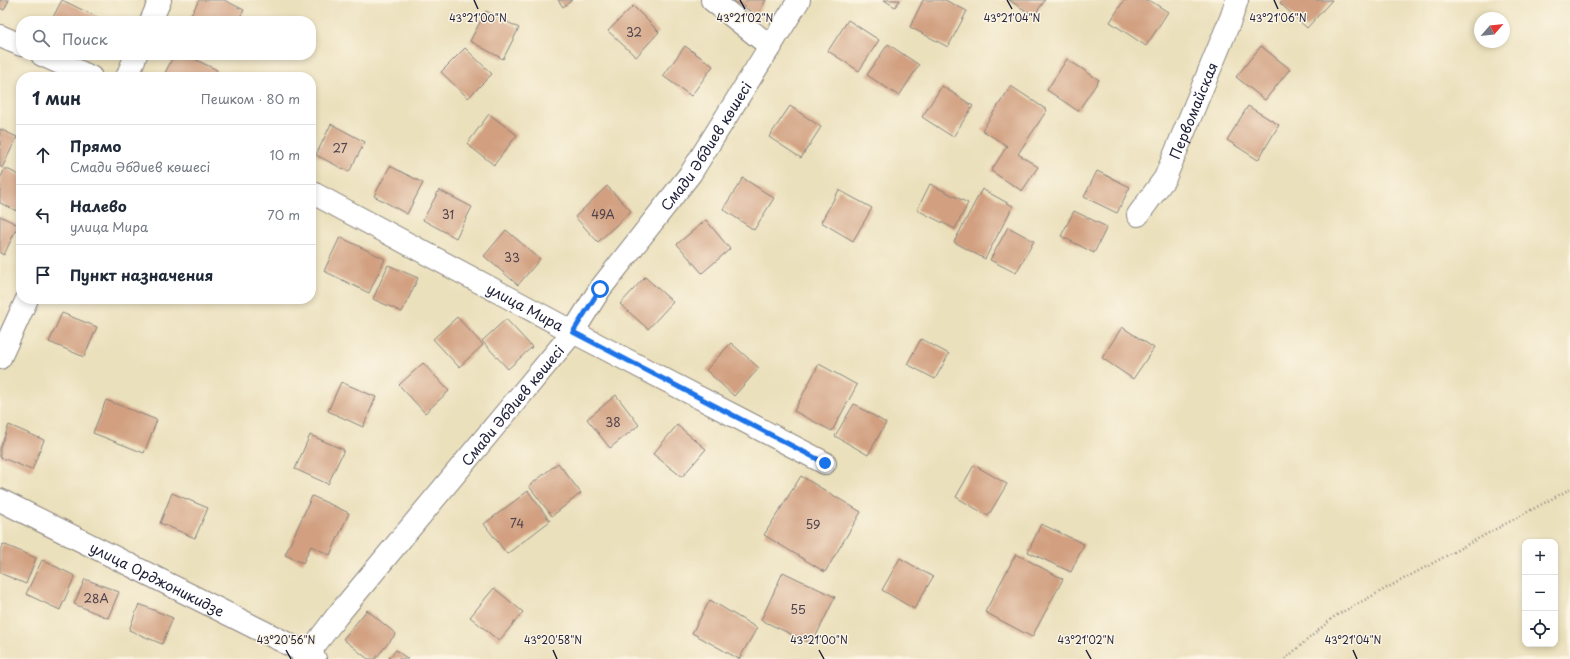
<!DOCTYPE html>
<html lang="ru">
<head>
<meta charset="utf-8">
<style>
  :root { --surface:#fff; --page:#f6f6f7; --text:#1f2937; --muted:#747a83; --line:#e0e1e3 }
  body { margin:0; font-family:"Playpen Sans",sans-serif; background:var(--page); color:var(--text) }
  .controls { position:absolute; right:12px; bottom:12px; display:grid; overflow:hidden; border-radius:8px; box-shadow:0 2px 6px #0003 }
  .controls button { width:36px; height:36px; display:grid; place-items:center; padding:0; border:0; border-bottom:1px solid var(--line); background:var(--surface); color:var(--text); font:20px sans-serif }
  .compass { position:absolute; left:1474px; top:12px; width:36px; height:36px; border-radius:50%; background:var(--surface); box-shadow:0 2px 6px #0003; rotate:62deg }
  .stop { position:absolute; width:12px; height:12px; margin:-9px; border:3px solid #1a73e8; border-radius:50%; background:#fff }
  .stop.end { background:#1a73e8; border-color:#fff; box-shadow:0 1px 4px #0008 }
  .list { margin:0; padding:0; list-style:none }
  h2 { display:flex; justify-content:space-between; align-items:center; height:52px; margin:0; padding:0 16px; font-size:17px }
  h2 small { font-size:13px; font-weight:400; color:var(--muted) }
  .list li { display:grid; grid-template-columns:26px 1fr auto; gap:12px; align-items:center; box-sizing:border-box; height:60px; padding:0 16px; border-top:1px solid var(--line) }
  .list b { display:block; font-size:15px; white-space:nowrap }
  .list p { margin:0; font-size:13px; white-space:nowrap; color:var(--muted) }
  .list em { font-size:13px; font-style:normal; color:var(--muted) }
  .icon { flex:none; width:22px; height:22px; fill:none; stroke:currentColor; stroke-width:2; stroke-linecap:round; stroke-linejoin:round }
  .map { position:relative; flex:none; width:1570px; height:659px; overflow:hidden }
  .search { position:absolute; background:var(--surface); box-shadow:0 2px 6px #0003; left:16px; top:16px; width:300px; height:44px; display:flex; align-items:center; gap:10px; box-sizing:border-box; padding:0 14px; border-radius:16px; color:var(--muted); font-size:15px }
  .panel { position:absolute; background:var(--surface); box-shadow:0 2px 6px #0003; left:16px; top:72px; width:300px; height:232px; border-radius:16px }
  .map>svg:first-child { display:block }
  .building { fill:#d2a081 }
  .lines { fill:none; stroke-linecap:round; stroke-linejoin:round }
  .street-casing { stroke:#86817c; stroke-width:24 }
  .path { stroke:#86817c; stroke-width:2.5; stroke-dasharray:1 3; stroke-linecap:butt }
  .street { stroke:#fff; stroke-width:22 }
  .route { stroke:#1a73e8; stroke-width:5 }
  .ticks { fill:none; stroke:#22223b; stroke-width:1.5 }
  .labels { text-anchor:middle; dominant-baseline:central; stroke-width:3; stroke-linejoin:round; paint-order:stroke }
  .number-label { font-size:12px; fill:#4e424c }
  .street-label { font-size:14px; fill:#22223b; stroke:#fcf5e5 }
  .ticks-label { font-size:10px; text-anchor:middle; fill:#22223b; stroke:#fcf5e5; stroke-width:3; stroke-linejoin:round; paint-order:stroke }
</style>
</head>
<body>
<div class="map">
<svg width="1570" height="659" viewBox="0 0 1570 659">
  <rect width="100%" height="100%" fill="#fcf5e5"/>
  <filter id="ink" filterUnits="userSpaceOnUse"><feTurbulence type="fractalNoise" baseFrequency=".025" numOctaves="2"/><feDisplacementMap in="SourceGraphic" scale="8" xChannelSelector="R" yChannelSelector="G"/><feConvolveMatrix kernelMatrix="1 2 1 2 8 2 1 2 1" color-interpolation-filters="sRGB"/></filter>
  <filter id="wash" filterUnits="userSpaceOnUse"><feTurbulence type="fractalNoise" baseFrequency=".012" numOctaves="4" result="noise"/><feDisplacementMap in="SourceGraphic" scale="16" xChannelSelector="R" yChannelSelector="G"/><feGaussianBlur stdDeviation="0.9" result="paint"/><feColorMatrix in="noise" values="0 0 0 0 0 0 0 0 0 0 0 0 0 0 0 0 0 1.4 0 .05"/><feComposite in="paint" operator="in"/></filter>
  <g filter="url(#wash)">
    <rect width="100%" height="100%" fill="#ebe0bc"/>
    <g id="blocks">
      <g class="building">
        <path d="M0 0H9L4 10 0 8Z"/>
        <path d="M62 0 101 19 100 21H51Z"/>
        <path d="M199 0H224L244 10 238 21H188Z"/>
        <path d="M558 0H572L563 7Z"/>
        <path d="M732 0H766L757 15Z"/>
        <path d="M884 0H900L895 7Z"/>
        <path d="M923 0H945L967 11 948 47 910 27Z"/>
        <path d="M1009 0H1045L1034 16Z"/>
        <path d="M1124 0H1149L1168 12 1146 46 1110 22Z"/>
        <path d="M1283 0H1332L1307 28 1280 3Z"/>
        <path d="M633 6 659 32 636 57 608 31Z"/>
        <path d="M486 11 519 28 503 59 470 41Z"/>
        <path d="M848 20 879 40 859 71 828 51Z"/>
        <path d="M888 44 919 65 899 96 867 75Z"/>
        <path d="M685 46 713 66 691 96 663 76Z"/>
        <path d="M1261 46 1290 69 1265 100 1236 77Z"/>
        <path d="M465 48 492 74 468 98 441 72Z"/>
        <path d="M174 55H186L217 70 213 77H163Z"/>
        <path d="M1067 59 1099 80 1078 111 1047 90Z"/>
        <path d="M942 86 973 106 953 137 922 117Z"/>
        <path d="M1011 86 1047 110 1018 154 1038 167 1022 191 991 171 1007 146 982 130Z"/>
        <path d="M790 106 821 127 801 158 769 137Z"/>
        <path d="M1248 106 1279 125 1258 160 1227 140Z"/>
        <path d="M489 114 517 135 494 165 467 144Z"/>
        <path d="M331 124 365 142 349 172 316 155Z"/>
        <path d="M0 129 17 137 2 168 0 166Z"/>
        <path d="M390 166 423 183 407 214 374 196Z"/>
        <path d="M5 168 21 176V213L0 203V179Z"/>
        <path d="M1097 171 1130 187 1117 213 1084 197Z"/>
        <path d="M743 178 774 198 754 230 723 209Z"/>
        <path d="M930 184 968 203 955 229 917 210Z"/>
        <path d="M607 186 631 211 598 242 575 217Z"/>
        <path d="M982 189 1013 206 985 259 954 242Z"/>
        <path d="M439 190 472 207 456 238 423 220Z"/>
        <path d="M839 190 872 208 853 241 821 222Z"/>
        <path d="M1074 211 1107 227 1094 253 1061 236Z"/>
        <path d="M0 216 18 225 4 255 0 253Z"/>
        <path d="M706 220 730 249 702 273 677 244Z"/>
        <path d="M1008 227 1034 241 1016 273 990 260Z"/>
        <path d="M506 230 540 259 518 285 484 256Z"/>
        <path d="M340 237 385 259 369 293 324 271Z"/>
        <path d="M388 265 418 278 402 312 373 299Z"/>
        <path d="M645 277 673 302 648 329 620 304Z"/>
        <path d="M62 313 97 327 84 357 49 342Z"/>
        <path d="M457 317 483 345 459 367 433 339Z"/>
        <path d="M506 319 532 347 508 369 482 341Z"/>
        <path d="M1122 327 1154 348 1133 379 1102 358Z"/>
        <path d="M921 339 949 354 935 379 907 364Z"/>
        <path d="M731 343 759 368 734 396 706 370Z"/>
        <path d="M423 363 449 391 425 413 399 385Z"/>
        <path d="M819 364 857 385 832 431 794 411Z"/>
        <path d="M341 382 376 397 363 427 328 411Z"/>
        <path d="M616 395 639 425 610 448 587 419Z"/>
        <path d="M106 400 157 420 144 453 93 433Z"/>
        <path d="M854 404 886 423 868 455 835 436Z"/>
        <path d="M9 425 44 440 32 470 0 457V448Z"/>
        <path d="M677 425 706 449 682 477 653 454Z"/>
        <path d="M310 435 344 450 328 484 295 469Z"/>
        <path d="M558 463 581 493 552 516 529 486Z"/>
        <path d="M974 465 1007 484 988 516 956 497Z"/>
        <path d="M801 476 861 512 825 572 764 535Z"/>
        <path d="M528 491 550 521 507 554 484 524Z"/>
        <path d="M172 493 208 508 195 538 160 523Z"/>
        <path d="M312 496 349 513 330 555 311 546 303 563 285 555Z"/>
        <path d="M1041 524 1084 544 1071 572 1028 552Z"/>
        <path d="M3 544 36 558 26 584 0 573V550Z"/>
        <path d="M1016 554 1063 579 1032 637 985 612Z"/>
        <path d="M900 558 933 577 914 609 882 590Z"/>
        <path d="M42 560 75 576 60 610 26 594Z"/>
        <path d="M783 572 835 597 812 644 761 620Z"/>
        <path d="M85 579 119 592 108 618 74 604Z"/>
        <path d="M494 588 523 612 499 641 470 617Z"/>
        <path d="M710 600 757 628 739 659 692 633Z"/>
        <path d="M139 604 173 618 162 644 129 630Z"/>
        <path d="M367 610 396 634 375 659H368L343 639Z"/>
        <path d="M396 650 408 659H388Z"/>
      </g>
    </g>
  </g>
  <g filter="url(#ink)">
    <use href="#blocks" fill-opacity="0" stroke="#86817c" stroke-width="1"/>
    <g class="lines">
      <defs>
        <g id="street">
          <path d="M712 0 771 47"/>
          <path d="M151 21 160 0"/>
          <path d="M0 36 21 45"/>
          <path d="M42 55 91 77"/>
          <path d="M127 77 136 55"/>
          <path id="s1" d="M311 192 573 332 825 463"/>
          <path id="s2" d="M1138 215 1165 178 1231 18 1237 0"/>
          <path d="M0 358 27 299"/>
          <path id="s3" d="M0 500 308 654 315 659"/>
          <path id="s4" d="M303 659 308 654 337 616 573 332 600 289 691 173 799 0"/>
        </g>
      </defs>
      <use href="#street" class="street-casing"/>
      <path class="path" d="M1285 659 1335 616 1570 489"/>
      <use href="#street" class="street"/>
    </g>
  </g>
  <g class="lines" filter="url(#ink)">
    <path class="route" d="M600 289 573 332 825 463"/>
  </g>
  <path class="ticks" d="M474 0 478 9M740 0 745 9M1007 0 1012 9M1274 0 1278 9M286 650 291 659M553 650 557 659M819 650 824 659M1086 650 1091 659M1353 650 1357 659"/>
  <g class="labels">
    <g class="number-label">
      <text x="634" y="32">32</text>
      <text x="340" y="148">27</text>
      <text x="448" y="214">31</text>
      <text x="603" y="214">49А</text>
      <text x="512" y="257">33</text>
      <text x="613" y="422">38</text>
      <text x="517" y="523">74</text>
      <text x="813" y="524">59</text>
      <text x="96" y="598">28А</text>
      <text x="798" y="609">55</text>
    </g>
    <g class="street-label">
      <text stroke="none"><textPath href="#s2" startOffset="119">Первомайская</textPath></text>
      <text stroke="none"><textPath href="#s4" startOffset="653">Смади Әбдиев көшесі</textPath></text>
      <text stroke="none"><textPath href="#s1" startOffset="243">улица Мира</textPath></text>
      <text stroke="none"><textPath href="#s4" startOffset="329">Смади Әбдиев көшесі</textPath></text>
      <text stroke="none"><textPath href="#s3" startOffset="176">улица Орджоникидзе</textPath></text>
    </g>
  </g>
  <g class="ticks-label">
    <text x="478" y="22">43°21'00"N</text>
    <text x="745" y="22">43°21'02"N</text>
    <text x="1012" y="22">43°21'04"N</text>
    <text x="1278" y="22">43°21'06"N</text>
    <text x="286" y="644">43°20'56"N</text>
    <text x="553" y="644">43°20'58"N</text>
    <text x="819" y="644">43°21'00"N</text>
    <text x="1086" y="644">43°21'02"N</text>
    <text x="1353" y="644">43°21'04"N</text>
  </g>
</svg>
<div class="controls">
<button>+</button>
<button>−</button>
<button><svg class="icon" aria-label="locate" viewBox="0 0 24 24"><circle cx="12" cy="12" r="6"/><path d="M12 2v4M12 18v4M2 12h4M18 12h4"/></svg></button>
</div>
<svg class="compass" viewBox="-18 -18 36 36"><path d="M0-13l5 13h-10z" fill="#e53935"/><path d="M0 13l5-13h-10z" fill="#747a83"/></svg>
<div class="stop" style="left:600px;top:289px"></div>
<div class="stop end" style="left:825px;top:463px"></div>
<div class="search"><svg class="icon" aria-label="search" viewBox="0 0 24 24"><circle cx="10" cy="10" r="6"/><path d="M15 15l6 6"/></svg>Поиск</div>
<section class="panel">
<h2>1 мин<small>Пешком · 80 m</small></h2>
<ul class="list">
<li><svg class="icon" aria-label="ahead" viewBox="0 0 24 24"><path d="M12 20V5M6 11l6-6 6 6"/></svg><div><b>Прямо</b><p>Смади Әбдиев көшесі</p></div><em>10 m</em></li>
<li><svg class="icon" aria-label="left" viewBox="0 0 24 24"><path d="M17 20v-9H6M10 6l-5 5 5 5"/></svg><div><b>Налево</b><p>улица Мира</p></div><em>70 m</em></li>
<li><svg class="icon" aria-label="arrive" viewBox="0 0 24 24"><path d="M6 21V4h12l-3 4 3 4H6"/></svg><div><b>Пункт назначения</b></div></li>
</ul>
</section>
</div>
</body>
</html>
